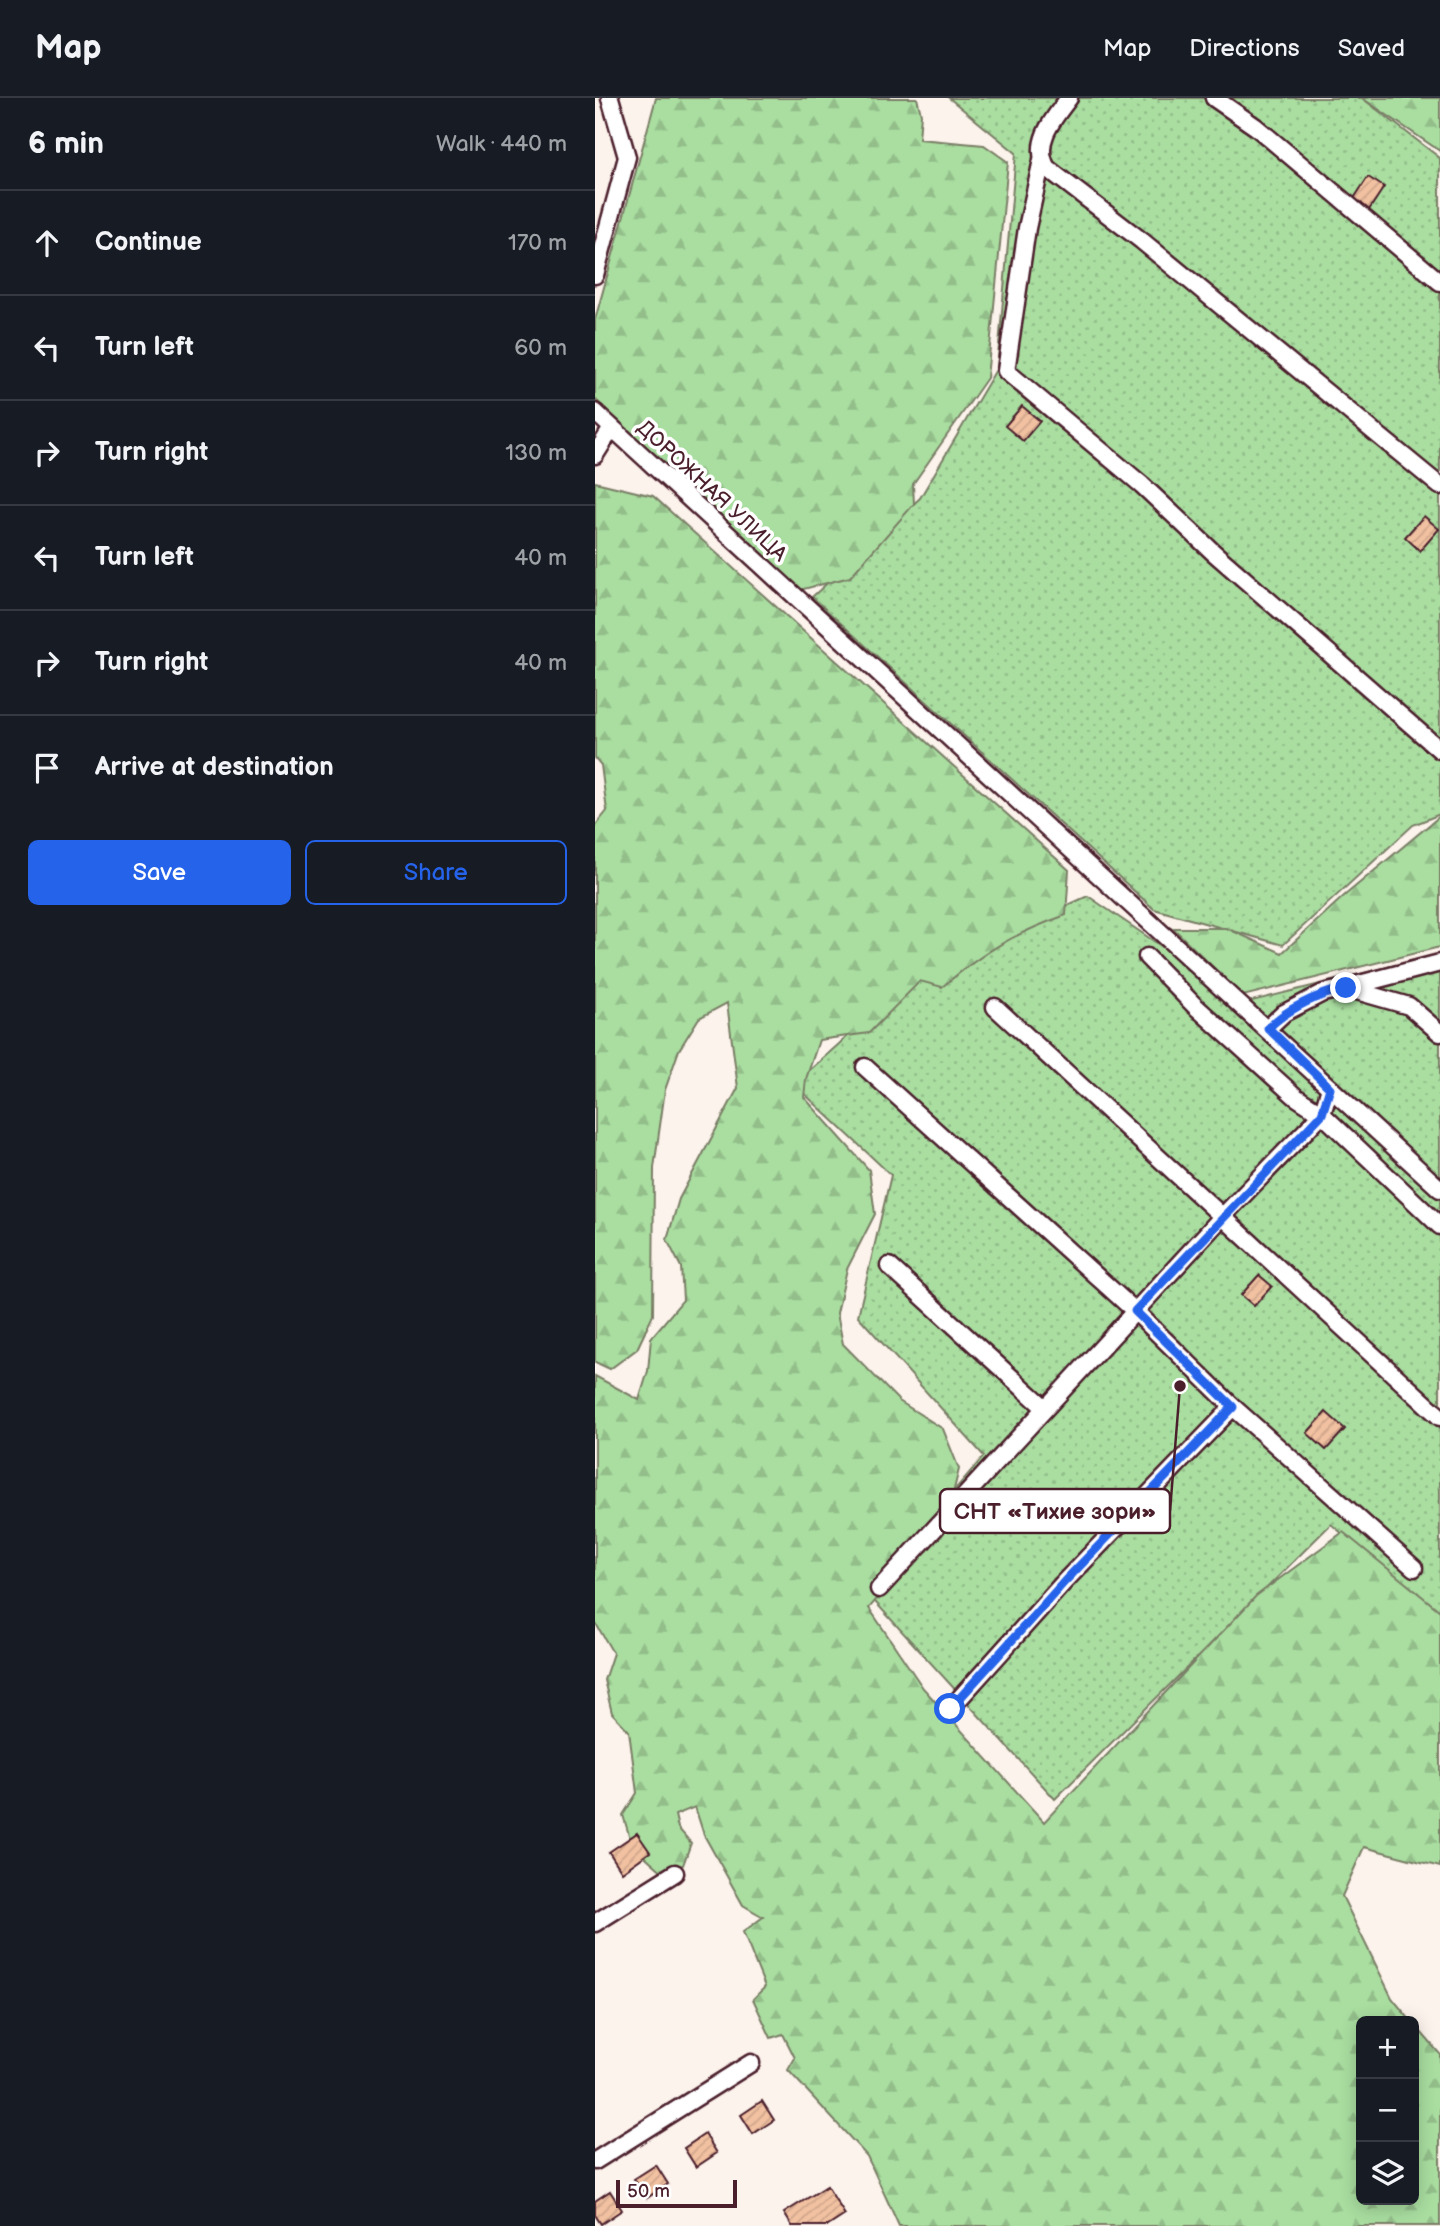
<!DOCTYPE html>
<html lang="en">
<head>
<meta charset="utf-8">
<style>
  :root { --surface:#171b24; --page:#242831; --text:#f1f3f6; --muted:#9ea1a6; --line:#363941; --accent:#2563eb }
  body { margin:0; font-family:"Balsamiq Sans",sans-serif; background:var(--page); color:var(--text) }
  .controls { position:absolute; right:21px; bottom:21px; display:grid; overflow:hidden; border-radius:10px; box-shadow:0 4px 18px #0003 }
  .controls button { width:63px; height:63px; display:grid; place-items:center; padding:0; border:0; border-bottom:2px solid var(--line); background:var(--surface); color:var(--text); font:35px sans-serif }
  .scale { position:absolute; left:21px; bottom:18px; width:121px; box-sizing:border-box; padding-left:7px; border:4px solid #4a1f2b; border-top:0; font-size:19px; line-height:24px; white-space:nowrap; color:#4a1f2b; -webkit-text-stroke:5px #fff; paint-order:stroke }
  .stop { position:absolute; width:21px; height:21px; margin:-16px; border:5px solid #2563eb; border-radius:50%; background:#fff }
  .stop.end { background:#2563eb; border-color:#fff; box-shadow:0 2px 7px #0008 }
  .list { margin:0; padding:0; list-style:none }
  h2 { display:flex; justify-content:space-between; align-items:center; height:91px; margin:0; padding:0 28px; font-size:30px }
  h2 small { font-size:23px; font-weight:400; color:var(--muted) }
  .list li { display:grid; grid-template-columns:46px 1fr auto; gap:21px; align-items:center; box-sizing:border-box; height:105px; padding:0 28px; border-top:2px solid var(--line) }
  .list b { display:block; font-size:26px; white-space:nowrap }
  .list em { font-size:23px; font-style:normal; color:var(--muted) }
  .actions { display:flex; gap:14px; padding:21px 28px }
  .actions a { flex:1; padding:16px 0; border:2px solid var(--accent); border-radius:10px; text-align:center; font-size:24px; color:var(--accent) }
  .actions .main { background:var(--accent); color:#fff }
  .icon { flex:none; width:38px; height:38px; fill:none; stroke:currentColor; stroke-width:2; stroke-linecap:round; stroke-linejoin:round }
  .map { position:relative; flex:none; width:845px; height:2128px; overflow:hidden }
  header { display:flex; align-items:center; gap:42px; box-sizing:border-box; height:98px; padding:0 35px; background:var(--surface); border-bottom:2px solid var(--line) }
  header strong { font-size:33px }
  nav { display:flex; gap:38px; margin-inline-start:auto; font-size:24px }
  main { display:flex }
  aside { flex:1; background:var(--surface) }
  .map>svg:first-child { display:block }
  .grass { fill:url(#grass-dots); stroke:#7a7e66; stroke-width:2 }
  .forest { fill:url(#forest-firs); stroke:#7a7e66; stroke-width:2 }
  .building { fill:url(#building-hatch); stroke:#4a1f2b; stroke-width:2 }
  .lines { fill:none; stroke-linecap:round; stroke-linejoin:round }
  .minor-casing { stroke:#4a1f2b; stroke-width:21 }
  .minor { stroke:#fff; stroke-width:16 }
  .route { stroke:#2563eb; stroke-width:9 }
  .labels { text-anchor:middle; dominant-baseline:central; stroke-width:7; stroke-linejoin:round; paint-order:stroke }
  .street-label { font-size:21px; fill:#4a1f2b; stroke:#fff }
  .leader { fill:none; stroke:#4a1f2b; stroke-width:2.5 }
  .callout-dot { fill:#4a1f2b; stroke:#fff; stroke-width:2.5 }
  .callout { fill:#fff; stroke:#4a1f2b; stroke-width:2.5 }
  .callout-label { font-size:23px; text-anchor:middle; font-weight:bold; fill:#4a1f2b }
</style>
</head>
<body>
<header>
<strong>Map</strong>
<nav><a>Map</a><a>Directions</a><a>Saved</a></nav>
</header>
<main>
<aside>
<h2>6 min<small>Walk · 440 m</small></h2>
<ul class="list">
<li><svg class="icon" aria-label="ahead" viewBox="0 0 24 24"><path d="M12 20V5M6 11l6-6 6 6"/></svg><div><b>Continue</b></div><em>170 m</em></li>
<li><svg class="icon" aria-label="left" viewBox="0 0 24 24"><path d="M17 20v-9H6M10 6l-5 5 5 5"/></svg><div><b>Turn left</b></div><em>60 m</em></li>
<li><svg class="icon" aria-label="right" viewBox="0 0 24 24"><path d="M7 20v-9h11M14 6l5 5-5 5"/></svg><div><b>Turn right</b></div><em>130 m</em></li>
<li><svg class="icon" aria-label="left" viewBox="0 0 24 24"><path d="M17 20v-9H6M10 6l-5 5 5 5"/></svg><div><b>Turn left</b></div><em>40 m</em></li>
<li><svg class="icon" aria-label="right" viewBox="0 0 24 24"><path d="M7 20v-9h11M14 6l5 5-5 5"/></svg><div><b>Turn right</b></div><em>40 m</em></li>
<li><svg class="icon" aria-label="arrive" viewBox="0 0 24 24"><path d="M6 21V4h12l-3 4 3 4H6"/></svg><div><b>Arrive at destination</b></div></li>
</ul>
<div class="actions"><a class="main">Save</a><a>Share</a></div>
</aside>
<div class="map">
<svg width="845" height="2128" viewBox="0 0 845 2128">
  <defs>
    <pattern id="grass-dots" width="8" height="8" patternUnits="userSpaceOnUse" patternTransform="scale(1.75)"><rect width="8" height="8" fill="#a9dea0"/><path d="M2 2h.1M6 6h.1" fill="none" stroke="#93be8a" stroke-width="1.8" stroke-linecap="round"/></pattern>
    <pattern id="forest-firs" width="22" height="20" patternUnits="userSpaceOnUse" patternTransform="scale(1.75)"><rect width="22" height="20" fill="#a9dea0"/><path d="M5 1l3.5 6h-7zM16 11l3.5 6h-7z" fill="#93be8a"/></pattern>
    <pattern id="building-hatch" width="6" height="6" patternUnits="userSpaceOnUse" patternTransform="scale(1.75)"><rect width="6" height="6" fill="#f1c1a1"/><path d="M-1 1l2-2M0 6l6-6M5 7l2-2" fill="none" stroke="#d0a58b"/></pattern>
  </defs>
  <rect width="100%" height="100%" fill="#fcf3ec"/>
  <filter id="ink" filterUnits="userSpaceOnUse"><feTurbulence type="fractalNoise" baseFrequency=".0143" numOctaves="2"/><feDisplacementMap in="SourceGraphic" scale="14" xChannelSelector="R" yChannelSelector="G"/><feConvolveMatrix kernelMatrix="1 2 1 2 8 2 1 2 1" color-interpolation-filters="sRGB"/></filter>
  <g filter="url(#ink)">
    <g class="grass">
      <path d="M354 0H767L845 60V716L818 727 688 847 559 811 217 499 325 400 402 270 421 55Z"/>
      <path d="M493 798 649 905 845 856V1518L736 1426 460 1701 271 1494 389 1358 263 1218 296 1077 199 986 325 874Z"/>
    </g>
    <g class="forest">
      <path d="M61 0H322L326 16 324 41 389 47 413 64 392 280 318 386 319 406 255 479 197 494 0 301V222Z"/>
      <path d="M767 0H845V53Z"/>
      <path d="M0 384 58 398 474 772 471 817C418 836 390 853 347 889L325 883 274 935 224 942 211 981 209 999 274 1072 280 1116 252 1171 242 1215 248 1246 304 1303 348 1331 364 1371 352 1420 274 1510 328 1590 449 1724 661 1498 748 1434 845 1513V1769L769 1749 747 1798 797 1900 816 1923H766V2102H819V1926L845 1956V2128H304L272 2058 193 1972 200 1960 188 1936 176 1940 158 1901 170 1889 148 1834 168 1819 148 1807 109 1737 100 1709 80 1717 83 1730 96 1745 88 1767 70 1776 37 1747 28 1717 42 1695 34 1633 17 1615 9 1582 18 1555 0 1524V1278L44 1302 53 1273 56 1240 88 1202 86 1169 72 1142 84 1101 143 990 132 905 104 920 84 952 70 992 59 1070 58 1217 42 1251 15 1271 0 1264V728L12 713 6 667 0 660Z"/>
      <path d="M845 718V849L648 898 578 830H631L687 855 749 798Z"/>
    </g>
    <g class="building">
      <path d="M773 79 789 89 772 115 756 105Z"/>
      <path d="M427 308 445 323 428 343 410 328Z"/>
      <path d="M829 418 844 431 825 453 810 439Z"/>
      <path d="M664 1177 677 1188 659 1208 646 1197Z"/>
      <path d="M731 1314 750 1331 731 1352 712 1335Z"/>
      <path d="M42 1735 55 1754 27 1774 14 1754Z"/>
      <path d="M167 2003 179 2022 158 2036 146 2017Z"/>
      <path d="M110 2036 122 2055 101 2069 89 2050Z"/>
      <path d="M61 2067 73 2086 52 2100 39 2081Z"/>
      <path d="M232 2088 250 2117 233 2128H197L189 2115Z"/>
      <path d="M15 2093 27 2112 6 2126 0 2117V2103Z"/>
    </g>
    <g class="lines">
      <defs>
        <g id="minor">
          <path d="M474 0C458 21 437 45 452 70L547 143 845 388"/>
          <path d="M619 0 661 29 845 184"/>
          <path d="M447 62 432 130 411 273 547 387 618 454 845 652"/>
          <path d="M0 177 32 59 15 0"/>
          <path d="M0 314 845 1091"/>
          <path d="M0 357 17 330"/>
          <path d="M552 859 599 907 701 999 727 1016 845 1128"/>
          <path d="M753 889 845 865"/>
          <path d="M400 909 845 1319"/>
          <path d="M673 930 689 915 728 895 751 890 814 908 845 935"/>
          <path d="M270 969 540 1213 638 1309 819 1470"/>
          <path d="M294 1168 450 1310"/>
          <path d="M284 1491 628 1118 727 1016 735 990"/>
          <path d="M355 1611 470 1483 638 1309"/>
          <path d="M0 1825 80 1775"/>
          <path d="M0 2063 156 1965"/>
        </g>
      </defs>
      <use href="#minor" class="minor-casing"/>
      <use href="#minor" class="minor"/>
    </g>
  </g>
  <g class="lines" filter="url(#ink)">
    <path class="route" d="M355 1611 470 1483 638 1309 540 1213 727 1016 735 990 673 930C695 909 721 897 751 890"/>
  </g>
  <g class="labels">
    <g class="street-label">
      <text transform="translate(117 393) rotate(43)">ДОРОЖНАЯ УЛИЦА</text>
    </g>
  </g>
  <path class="leader" d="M585 1288L575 1413"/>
  <circle class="callout-dot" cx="585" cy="1288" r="7"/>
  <rect class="callout" x="345" y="1391" width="230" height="44" rx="7"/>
  <g class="callout-label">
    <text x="460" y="1421">СНТ «Тихие зори»</text>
  </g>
</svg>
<div class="controls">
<button>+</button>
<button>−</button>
<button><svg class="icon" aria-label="layers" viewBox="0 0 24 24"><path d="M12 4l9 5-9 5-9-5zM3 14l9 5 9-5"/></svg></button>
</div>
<div class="scale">50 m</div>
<div class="stop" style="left:355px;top:1611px"></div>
<div class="stop end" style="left:751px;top:890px"></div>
</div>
</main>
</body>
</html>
